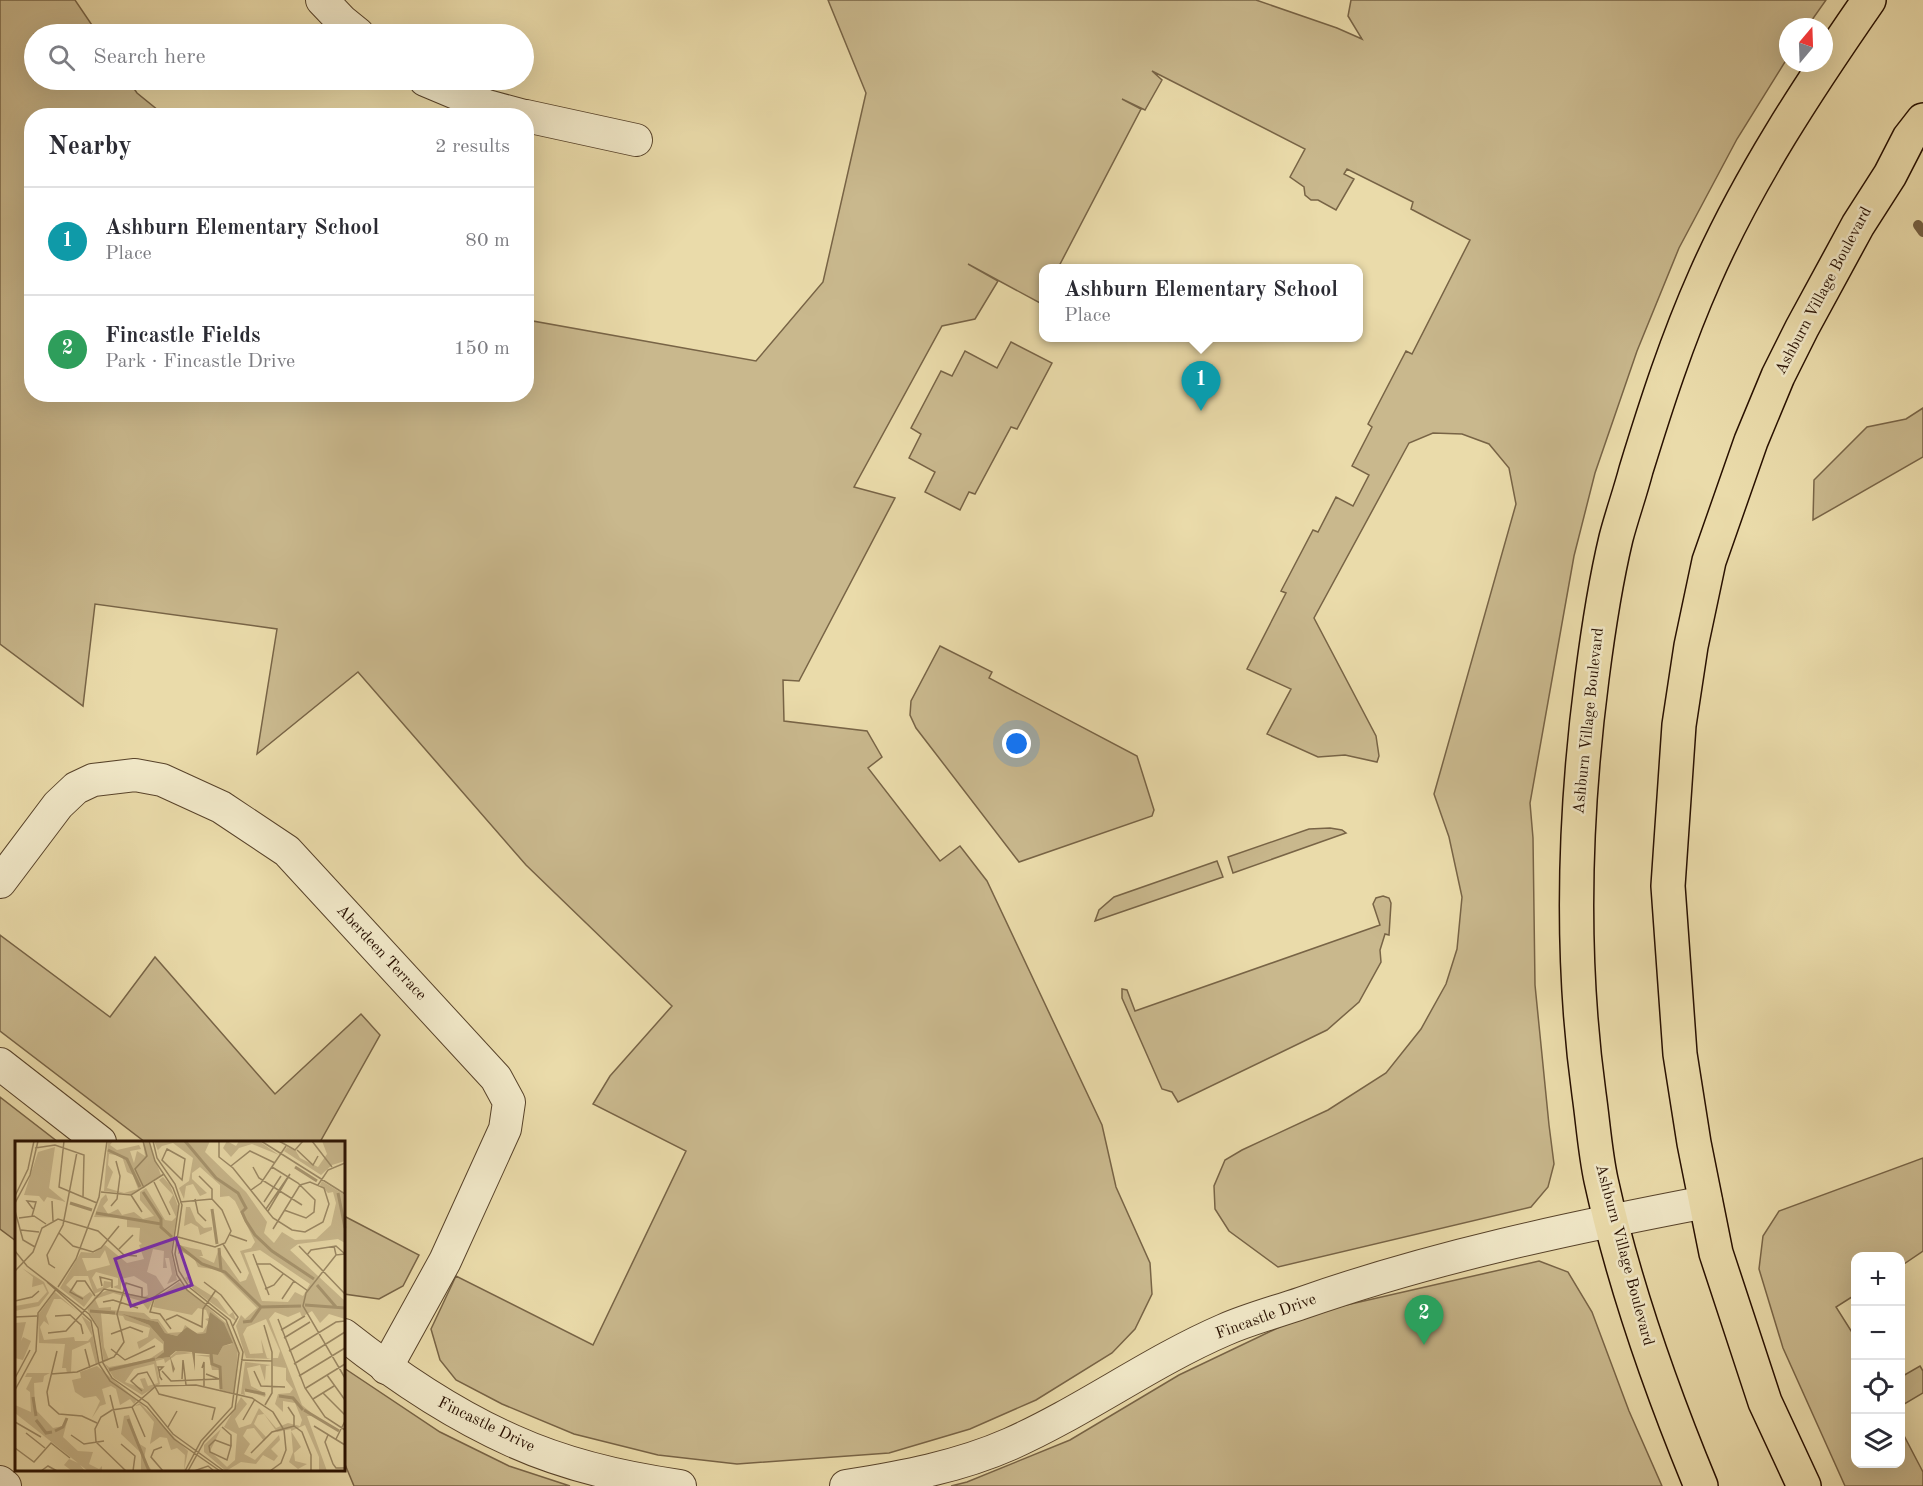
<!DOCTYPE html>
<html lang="en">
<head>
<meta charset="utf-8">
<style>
  :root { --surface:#fff; --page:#f7f7f7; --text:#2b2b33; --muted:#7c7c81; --line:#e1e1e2; --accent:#db2777 }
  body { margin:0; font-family:"Old Standard TT",serif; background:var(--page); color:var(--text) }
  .controls { position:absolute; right:18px; bottom:18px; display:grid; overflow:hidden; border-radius:12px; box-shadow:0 6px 24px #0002 }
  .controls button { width:54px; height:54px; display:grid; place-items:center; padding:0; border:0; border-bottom:2px solid var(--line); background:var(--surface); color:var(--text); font:30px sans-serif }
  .compass { position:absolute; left:1779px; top:18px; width:54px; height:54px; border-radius:50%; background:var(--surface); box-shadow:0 6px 24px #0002; rotate:19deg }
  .you { position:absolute; left:1017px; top:744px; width:21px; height:21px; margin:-15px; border:4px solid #fff; border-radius:50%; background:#1a73e8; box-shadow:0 0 0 9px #1a73e833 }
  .badge { display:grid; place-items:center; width:39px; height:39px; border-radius:50%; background:var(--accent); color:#fff; font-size:20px; font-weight:700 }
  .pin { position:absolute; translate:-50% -50px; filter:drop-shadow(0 2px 3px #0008) }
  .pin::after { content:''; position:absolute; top:32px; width:21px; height:18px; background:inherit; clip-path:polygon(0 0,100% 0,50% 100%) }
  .popup { position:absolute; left:1039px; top:264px; width:324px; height:78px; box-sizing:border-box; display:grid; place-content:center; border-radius:12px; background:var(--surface); filter:drop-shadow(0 2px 4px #0005); font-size:20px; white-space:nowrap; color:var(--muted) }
  .popup b { font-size:22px; color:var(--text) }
  .popup::after { content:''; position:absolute; left:50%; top:100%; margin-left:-12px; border:12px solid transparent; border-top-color:var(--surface) }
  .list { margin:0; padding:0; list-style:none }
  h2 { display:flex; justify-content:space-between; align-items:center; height:78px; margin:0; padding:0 24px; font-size:26px }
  h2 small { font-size:20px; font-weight:400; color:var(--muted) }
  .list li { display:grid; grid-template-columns:39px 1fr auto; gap:18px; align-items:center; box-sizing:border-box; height:108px; padding:0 24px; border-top:2px solid var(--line) }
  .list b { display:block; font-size:22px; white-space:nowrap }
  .list p { margin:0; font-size:20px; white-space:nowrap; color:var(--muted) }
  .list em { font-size:20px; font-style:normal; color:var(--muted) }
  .icon { flex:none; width:33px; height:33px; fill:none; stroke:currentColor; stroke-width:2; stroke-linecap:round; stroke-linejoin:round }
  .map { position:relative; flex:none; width:1923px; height:1486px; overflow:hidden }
  .search { position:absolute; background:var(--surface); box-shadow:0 6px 24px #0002; left:24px; top:24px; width:510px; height:66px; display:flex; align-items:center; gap:15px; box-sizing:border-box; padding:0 21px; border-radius:33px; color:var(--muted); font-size:22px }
  .panel { position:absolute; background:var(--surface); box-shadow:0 6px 24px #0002; left:24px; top:108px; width:510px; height:294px; border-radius:24px }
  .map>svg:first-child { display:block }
  .green { fill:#c9b88d; stroke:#786446; stroke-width:1.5 }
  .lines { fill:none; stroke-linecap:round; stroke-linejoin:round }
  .stream { stroke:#756043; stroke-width:10 }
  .minor-casing { stroke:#58432a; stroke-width:34 }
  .major-casing { stroke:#281000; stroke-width:36 }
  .minor { stroke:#f1e8c8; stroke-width:32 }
  .major { stroke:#eadbaa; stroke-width:33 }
  .labels { text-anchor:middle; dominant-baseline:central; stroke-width:5; stroke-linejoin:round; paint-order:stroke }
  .street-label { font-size:16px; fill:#281000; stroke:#f1e8c8 }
  .inset-river { fill:none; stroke:#a89670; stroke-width:3 }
  .inset-road { fill:none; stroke:#9c8a66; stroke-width:1.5 }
  .view { fill:#7b2cbf; fill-opacity:0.15; stroke:#7b2cbf; stroke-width:3 }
  .inset-edge { fill:none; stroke:#281000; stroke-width:3 }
</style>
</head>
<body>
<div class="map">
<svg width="1923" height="1486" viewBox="0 0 1923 1486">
  <rect width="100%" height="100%" fill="#eadbaa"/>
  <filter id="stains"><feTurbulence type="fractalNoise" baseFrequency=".00333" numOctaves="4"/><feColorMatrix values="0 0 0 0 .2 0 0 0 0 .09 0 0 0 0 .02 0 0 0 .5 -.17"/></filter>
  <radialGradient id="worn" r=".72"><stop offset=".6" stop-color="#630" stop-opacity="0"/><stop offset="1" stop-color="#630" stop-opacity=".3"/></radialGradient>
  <g class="green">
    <path d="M0 0H75L98 34H34V80H128L137 93 164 115 32 116V394H526L527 320 756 361 823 282 866 93 828 0H1256L1337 28 1362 39 1348 16 1351 0H1826L1807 27H1788V57L1737 139 1679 248 1637 351 1595 473 1574 556 1530 803 1533 838 1535 985 1549 1125 1554 1164 1548 1187 1531 1207 1278 1267 1229 1231 1215 1209 1214 1186 1225 1160 1242 1150 1328 1110 1386 1073 1421 1029 1446 984 1457 949 1462 897 1449 837 1434 794 1516 504 1509 468 1489 444 1462 434 1433 433 1409 443 1314 618 1376 736 1379 756 1377 762 1345 755 1318 757 1267 734 1291 689 1247 669 1286 593 1281 591 1313 530 1318 532 1336 497 1353 506 1369 475 1352 466 1372 427 1368 424 1406 351 1412 354 1470 240 1411 209 1413 202 1347 169 1344 174 1354 179 1336 210 1318 200H1311L1305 195 1304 187 1290 177 1305 149 1152 71 1162 80 1145 110 1122 99 1141 109 1058 268H1044L1043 296 1040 303 968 264 998 281 975 319 942 326 854 487 895 498 799 681 783 680 784 721 867 731 882 757 868 768 940 861 960 846 987 881 1102 1125 1116 1187 1150 1263 1152 1294 1135 1329 1112 1353 1036 1400 970 1429 889 1453 737 1464 658 1455 574 1434 502 1404 456 1380 440 1360 431 1329 456 1276 593 1345 686 1151 593 1104 610 1076 672 1006 526 865 358 672 257 754 277 629 95 604 83 706 0 644Z"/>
    <path d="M1011 342 1052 363 1017 429 1011 427 975 494 969 492 960 510 925 492 935 472 909 458 921 434 911 428 941 371 952 376 965 351 997 368Z"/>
    <path d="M1923 408V457L1813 520 1814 480 1867 427 1906 419Z"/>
    <path d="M940 646 992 672 989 678 1137 756 1154 810 1152 816 1019 862 916 728 910 715 911 701Z"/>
    <path d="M1330 828 1342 830 1346 833 1233 873 1228 857 1309 829Z"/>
    <path d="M1217 861 1223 877 1095 921 1099 910 1114 897Z"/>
    <path d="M1383 896 1389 898 1391 903 1389 935 1385 934 1380 950 1381 962 1359 1002 1327 1030 1178 1102 1172 1092 1162 1089 1122 998V989L1127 990 1135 1011 1380 925 1373 904 1376 898Z"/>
    <path d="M0 935 110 1017 155 957 275 1094 361 1014 380 1035 320 1142H145L0 1031Z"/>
    <path d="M0 1097 58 1142H16V1241L0 1229Z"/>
    <path d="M1923 1158V1251L1901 1266 1900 1256H1856L1855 1295 1836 1307 1855 1337 1856 1464H1900L1901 1430 1923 1472V1486H1845L1783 1348 1759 1269 1763 1236 1779 1211Z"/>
    <path d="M344 1216 419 1255 403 1286 379 1299 344 1294Z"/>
    <path d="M1539 1261 1568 1272 1592 1312 1629 1411 1662 1486H951L967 1482 1070 1440 1179 1375 1307 1314Z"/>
    <path d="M1920 1366 1923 1371V1393L1901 1406V1377Z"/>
    <path d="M344 1368 440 1432 509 1466 570 1486H354L344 1462Z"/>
  </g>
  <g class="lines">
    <path class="stream" d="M1918 225 1923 232"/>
    <defs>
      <g id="minor">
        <path d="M322 0 342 21 358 34"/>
        <path d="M425 80 487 106 524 116"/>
        <path d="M526 116 636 140"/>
        <path d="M0 882 58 805 76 788 93 780 135 775 162 780 221 807 287 851 496 1078 509 1102 505 1129 445 1261 386 1368"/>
        <path d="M0 1064 100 1142"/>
        <path d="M344 1335C396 1376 452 1414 513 1441 566 1465 623 1478 680 1486"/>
        <path d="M0 1482 5 1486"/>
        <path d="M846 1486C902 1477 958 1467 1010 1444 1084 1411 1150 1362 1224 1330 1249 1319 1276 1312 1302 1303 1433 1257 1570 1228 1706 1202"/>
      </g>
      <g id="major">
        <path d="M1701 1486C1660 1387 1624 1285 1601 1180 1595 1152 1593 1122 1589 1094 1570 956 1574 816 1592 678 1598 631 1605 584 1616 538 1622 515 1630 493 1636 470 1656 405 1677 340 1705 277 1748 179 1808 88 1869 0"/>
        <path d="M1804 1486 1765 1402 1716 1253 1694 1143 1680 1054 1668 886 1679 725 1691 646 1709 561 1751 441 1778 376 1802 328 1858 225 1890 175 1909 138 1923 120"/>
      </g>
    </defs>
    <use href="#minor" class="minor-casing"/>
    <use href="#major" class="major-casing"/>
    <use href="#minor" class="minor"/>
    <use href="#major" class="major"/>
  </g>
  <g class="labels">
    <g class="street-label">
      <text transform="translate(1824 291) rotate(-62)">Ashburn Village Boulevard</text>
      <text transform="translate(1589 721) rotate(-84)">Ashburn Village Boulevard</text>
      <text transform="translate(381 953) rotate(47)">Aberdeen Terrace</text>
      <text transform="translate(1624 1255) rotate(75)">Ashburn Village Boulevard</text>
      <text transform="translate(1266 1317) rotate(-20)">Fincastle Drive</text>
      <text transform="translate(486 1425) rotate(26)">Fincastle Drive</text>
    </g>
  </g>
  <g transform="translate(15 1141)">
    <rect width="330" height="330" fill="#eadbaa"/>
    <path d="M93 0H98L95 4 102 9 124 4 126 8 115 10 119 22 122 10 130 15 128 2 133 0 146 34 116 53 89 50ZM94 13 107 15 112 31 118 34 123 48 109 52 92 47 98 31 93 24ZM139 0H195L190 11 231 51 252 81 249 92 259 102 267 91 280 99 301 98 316 84 321 62 318 51 313 52 305 44 307 40 328 53 330 102 323 98 283 103 275 109 330 160V178L314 173 305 182 297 170 287 176 285 171 273 176 260 171 254 178 287 264 300 275H292L312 330H304V316L290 284 276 290 286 306 279 312 280 320 292 323 283 328 274 321 278 311 276 288 262 291 249 273 243 274 239 283 251 296 249 300 239 287 232 288 228 295 235 303 229 313 240 319 264 294 265 299 256 308 263 315 259 320 248 314 241 323 226 321 211 330 189 311V304L206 288 195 310 212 326 220 319 222 293 209 286 226 256 232 263 220 278 224 287 236 283 244 267 261 287 273 282 285 285 287 279 280 262 268 260V271L260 263 263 253 275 252 278 248 271 239V227L258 225V217H263L265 210 251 178 232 186 228 193 235 213 248 212 246 198 252 217 256 218 231 217 221 185 226 174 230 178 242 167 204 129 183 126 179 117 167 111 163 113 164 104 176 107 186 109 188 115H184L199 122 203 110 225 141 231 139 234 132 225 110 236 107 240 101 220 60 214 55 205 56V44L185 26 177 32V38L192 52 185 55 178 43 171 45 169 58 164 47 174 40 178 17 158 2 147 5 143 9 151 29ZM245 109 295 143 288 155 280 151 273 161 247 160 229 112ZM212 0 221 5 224 0H244L264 14 237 3 224 7 216 16 208 7ZM307 0H330V20L317 24 306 34 269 10 272 6 281 10 285 17 303 26 312 13ZM40 6 34 47 51 61 32 56 29 61 24 55 9 54 23 11ZM148 36 155 44 163 65 156 111 162 139 152 143 157 133 154 117H150L152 127H148L149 110 138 108 132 131 141 135 150 149 137 157 129 156 133 154 132 143 119 135 106 138V149L98 146 103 144V137L81 131 77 137 82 148 88 146 89 140 96 141 97 145 79 153 73 135H59L51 144 62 153 68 156 75 151 78 154 69 166 45 147 66 111 79 112 90 104 112 122 129 118 124 104 127 103 124 100 125 87 112 86V77L79 76 86 58 91 53 93 59 88 65 93 73 103 68 107 74 119 71 128 78 139 75 125 59V51L131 47 150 79 157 80 161 76 154 61 158 54 144 39ZM90 109 95 124 72 130 67 117H85ZM171 66H175L181 80 189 87 197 86V89L185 94 183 86 176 82 169 85ZM7 127 29 141 34 152 24 165 0 170V165L23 161 32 151 28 143 17 146 18 136ZM175 134 173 140 202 158 214 174 218 171 222 181 179 149 170 137ZM164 141 212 183 223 208 219 252 205 249V229H197L194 216 180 214H203L208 205 217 203 209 184 195 171 196 183 191 192 183 193 172 186 167 193 162 195 150 192 143 181 110 174 134 184 149 201V211L141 218 155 216 162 210 178 212 161 214 150 222 149 218 141 220 145 243 127 254 99 237 90 223 94 226 133 219 148 209V203L140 197 124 208 122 201 133 196 135 187 110 179 108 175 86 172 89 206 94 219 89 221 84 187 72 168 81 154 96 148 138 159 133 169 126 160 98 152 80 158 84 167 96 166V169L129 172 136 178H143L153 192 167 191 170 184 181 192 188 191 194 181 190 178 194 177 191 169 183 167 177 174 138 166 140 158ZM139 223 143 242 133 245 130 237 125 238 129 248 110 241 119 228ZM40 151 63 171 46 158H39L31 175 34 184 29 180 25 186 29 199 59 196 60 200H73L77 195 66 174 75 181 83 222 81 224 75 201 57 209 56 231 52 232 51 227H47L50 203 24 202 23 174ZM11 181 6 200 8 196 16 200 8 219 0 217V182ZM230 221 256 224 251 225 250 240 245 224 232 227 236 245 251 253 250 256 229 249 230 254 226 253ZM82 225 122 259 119 263 115 258 105 264 101 248 96 245 87 248 91 263 85 265 77 277 85 260 81 255 69 257 60 251 57 239 66 237 65 231ZM12 232H35L29 235 28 241 19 242 20 268 38 287 48 285 53 277 48 296 63 310 78 311 74 323 84 328 87 325V330H73L65 324 70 330H57L49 324 54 318 63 322 0 272V264L16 271 15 251 11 248 17 236H10ZM125 262 173 310 169 330 170 314 162 307 156 309 152 297 145 296 135 303 139 281 125 264 120 265ZM114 274 123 302 131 307 129 318 137 330H126V312L106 293 109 275Z" fill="#c9b88d" fill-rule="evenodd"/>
    <path d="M195 171 209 182 218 202 208 205 203 214 180 212V230L177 211 161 210 155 215 160 228 158 232 155 216 140 218 149 211V201L134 184 107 173 143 181 150 192 162 195 172 186 183 193 191 192Z" fill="#a89670"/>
    <path class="inset-river" d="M170 0 201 37 223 52 231 67 227 71 231 80 240 94 257 110 299 138M93 9 112 18 125 46M280 26 302 40M128 51 146 78V86L157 96M323 52 330 87M55 62 77 69M197 68 202 103M81 72 146 83M164 105 187 123 210 131 246 166M204 107 206 129M302 144 321 166M290 164 330 167M75 170 100 172M228 181 236 180 246 166 286 165M196 212 197 223 205 226 206 248M94 229 140 218M230 249 250 253M264 255 278 257 288 269M18 256 21 275M289 269 324 290M113 278 134 330M21 279 31 292 37 291M40 290 48 286 52 277"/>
    <path class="inset-road" d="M49 0 44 46 82 62M128 0 132 15 120 28 129 47M134 0 140 20 158 47 164 63 157 111 162 134 172 149 211 179 224 212 217 266 186 300 170 330M138 0 142 17 160 43 167 64 160 113 164 130 174 146 215 179 228 211 220 268 189 301 173 330M204 0V16L218 27 258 77 277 89 290 91 308 81 314 63 309 47 295 41 285 44M246 0 330 53M264 0 280 9 288 0M297 0 317 26M20 7 40 4 69 14 68 56M152 8 170 18 167 39 147 19ZM282 9 298 24 303 15M216 25 235 10 260 22M238 26 244 37 287 64M257 26 283 42 300 59 299 71 291 77 269 69M184 35 197 48V58M139 41 155 74M303 44 313 29 330 22M236 49 246 42 271 5M86 51 116 54 149 33M116 54 127 71M0 55 13 28 19 0M180 58 183 72 191 80M37 60 38 80M249 61 266 35M0 62 15 34 23 0M96 65 102 58 105 35 101 20M251 68 275 33 253 70M0 70 8 99 20 106M17 75 21 61 12 60 18 68M4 77 19 75 31 83M258 88 285 44M6 89 24 91M44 92 58 105 78 111 86 107 104 85M215 94 232 100M163 96 200 106 210 102 216 90 207 69 197 58 165 61M208 103 226 132M284 105 330 153M319 105 321 114 330 113M104 108 118 94M0 110 12 125 74 173 83 187 88 222 97 237 133 262 158 293 209 330M238 113 254 154M292 114 296 109 321 105 330 113M321 114 291 152 288 165 330 237M241 123H255L293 150M40 127 34 123 32 114 48 84 62 11M0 130 18 111 27 87 43 78 83 90 109 114 122 115M32 141 76 180 84 223 95 240 132 266 159 298 205 330M189 141 206 154 223 176 218 185M87 145 85 136 97 139V147M43 146 61 118 84 56 92 0M250 148 259 144 268 133M68 158 55 151 62 140H70L80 155M139 158 135 171 145 173 156 188M267 158 279 140M0 160 17 156 24 150M88 161 98 159 123 167M40 175 55 174 66 184 68 193M0 176 22 175M263 178 290 247 310 276 330 289M151 179 162 174 187 186 188 168 201 149M249 184 257 211V252L250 264M266 189 290 175M33 192 51 190 89 148 136 158 166 138M96 193 115 186 128 191M269 197 295 181M70 208 75 227M96 208 110 219 140 205M42 210 32 251 34 264 44 273 67 275 82 282M274 210 321 181 330 180M226 219 257 220M279 223 330 191M187 227 189 221V245M144 230 148 226H143L144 230 145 236 147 239M147 230 156 240 204 238 191 233M239 230 246 245 270 246M36 233 62 231 99 216 109 201 102 173 111 142 127 147V157M312 234 330 259M284 235 330 207M0 237 15 209M167 238 168 219 171 244M291 247 330 223M0 249 21 210 23 172 42 147M127 250 116 240 123 233 132 231 144 253 200 267 197 279M308 252 330 274M95 254 103 287M298 258 319 245M117 266 130 296M273 266 279 275V285M228 279 240 258M0 281 26 296M299 285 330 304M153 286 162 270M207 286 216 294V305M11 292 30 307M56 294 69 303 89 300M313 294 310 301 318 323 321 327H330M321 298 330 280M200 299 216 305 212 319 195 311 194 305ZM106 303 120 315 118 330M147 306 139 309 136 316 148 330M0 307 19 321 36 302 55 317M236 312 257 291 279 285 287 291 296 314V330M26 330 33 325 42 330M111 330 81 301 80 288 86 276 97 269 117 266 141 245 181 244 237 257 258 271 269 289 271 309 266 322 255 330M179 330 193 325 199 330M219 330H239"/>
    <path class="view" d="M161 97 177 144 116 165 100 118Z"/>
    <rect width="330" height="330" class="inset-edge"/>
  </g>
  <rect width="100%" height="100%" filter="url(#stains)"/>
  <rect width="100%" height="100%" fill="url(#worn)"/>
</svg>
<div class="controls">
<button>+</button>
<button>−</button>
<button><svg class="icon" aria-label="locate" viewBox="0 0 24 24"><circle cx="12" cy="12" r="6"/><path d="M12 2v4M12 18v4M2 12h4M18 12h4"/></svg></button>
<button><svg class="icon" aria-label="layers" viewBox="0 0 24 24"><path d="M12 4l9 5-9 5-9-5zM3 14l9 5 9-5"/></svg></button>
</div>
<svg class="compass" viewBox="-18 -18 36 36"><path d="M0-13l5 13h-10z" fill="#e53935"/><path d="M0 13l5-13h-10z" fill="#7c7c81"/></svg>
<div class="you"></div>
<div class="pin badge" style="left:1201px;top:411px;background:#0f9aa8">1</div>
<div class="popup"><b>Ashburn Elementary School</b>Place</div>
<div class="pin badge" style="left:1424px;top:1345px;background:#2e9e5b">2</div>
<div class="search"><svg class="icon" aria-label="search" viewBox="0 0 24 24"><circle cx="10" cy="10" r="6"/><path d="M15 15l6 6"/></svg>Search here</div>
<section class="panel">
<h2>Nearby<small>2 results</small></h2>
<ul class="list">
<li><span class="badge" style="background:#0f9aa8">1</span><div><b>Ashburn Elementary School</b><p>Place</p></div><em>80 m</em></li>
<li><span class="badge" style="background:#2e9e5b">2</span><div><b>Fincastle Fields</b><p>Park · Fincastle Drive</p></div><em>150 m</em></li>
</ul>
</section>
</div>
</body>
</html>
